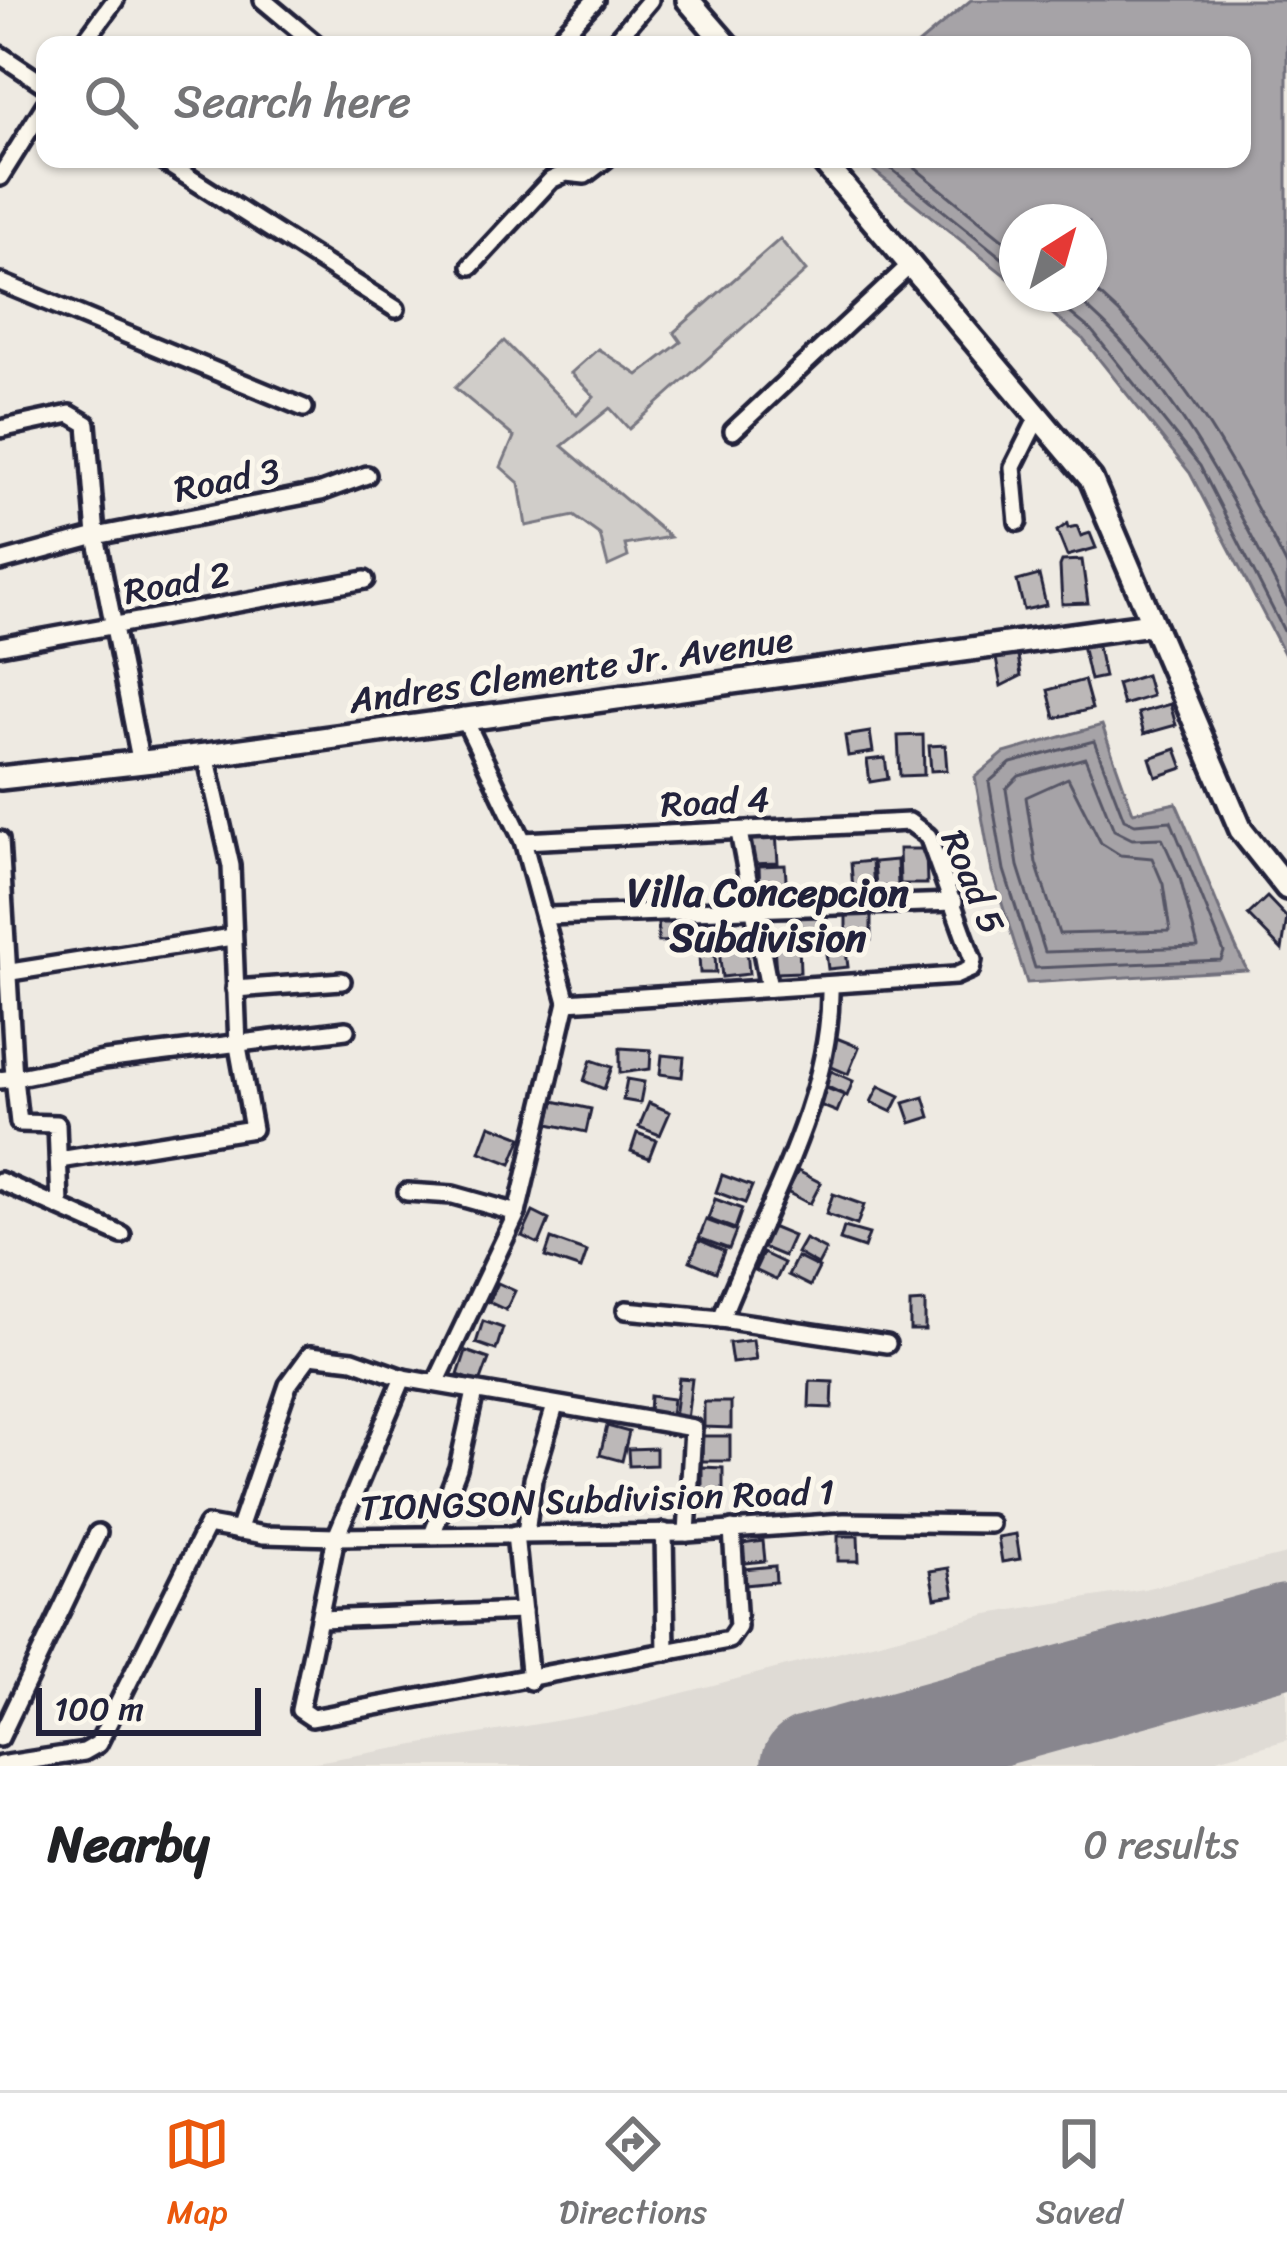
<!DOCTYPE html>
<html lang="en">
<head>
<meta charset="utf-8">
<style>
  :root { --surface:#fff; --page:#f6f6f6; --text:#202124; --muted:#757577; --line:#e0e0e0; --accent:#ea580c }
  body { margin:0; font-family:Sriracha,sans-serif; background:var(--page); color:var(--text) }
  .compass { position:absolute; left:999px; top:204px; width:108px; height:108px; border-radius:50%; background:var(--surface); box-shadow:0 3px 9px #0004; rotate:37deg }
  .scale { position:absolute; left:36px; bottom:30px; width:225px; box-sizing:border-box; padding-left:12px; border:6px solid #22223b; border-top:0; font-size:33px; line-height:42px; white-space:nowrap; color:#22223b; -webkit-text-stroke:9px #fbf7ec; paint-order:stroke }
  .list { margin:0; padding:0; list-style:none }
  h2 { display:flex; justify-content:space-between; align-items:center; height:156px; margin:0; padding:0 48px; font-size:51px }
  h2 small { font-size:39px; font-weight:400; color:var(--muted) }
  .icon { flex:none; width:66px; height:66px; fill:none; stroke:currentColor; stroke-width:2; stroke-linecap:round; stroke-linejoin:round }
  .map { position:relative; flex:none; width:1287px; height:1766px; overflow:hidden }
  .search { position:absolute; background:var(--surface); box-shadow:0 3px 9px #0004; left:36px; right:36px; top:36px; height:132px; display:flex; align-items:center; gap:30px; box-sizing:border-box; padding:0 42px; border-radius:24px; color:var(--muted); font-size:45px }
  .sheet { height:324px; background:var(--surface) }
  nav { display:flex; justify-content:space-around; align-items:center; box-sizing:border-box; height:168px; border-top:3px solid var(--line); background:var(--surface); font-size:33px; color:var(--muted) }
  nav a { display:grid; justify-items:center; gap:6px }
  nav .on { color:var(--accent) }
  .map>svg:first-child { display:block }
  .built { fill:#dfdbd5 }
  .green { fill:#d0cdc9; stroke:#797882; stroke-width:3 }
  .water { fill:#a6a3a7; stroke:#716f7c; stroke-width:3 }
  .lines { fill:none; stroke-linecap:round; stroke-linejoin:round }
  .shore { stroke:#575666; stroke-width:3 }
  .runway { stroke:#88868e; stroke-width:102 }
  .building { fill:#bcb8b8; stroke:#22223b; stroke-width:3 }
  .minor-casing { stroke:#22223b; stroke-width:24 }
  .secondary-casing { stroke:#22223b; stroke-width:30 }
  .minor { stroke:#fbf7ec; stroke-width:15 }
  .secondary { stroke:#fbf7ec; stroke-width:21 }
  .labels { text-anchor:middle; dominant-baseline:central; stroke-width:10; stroke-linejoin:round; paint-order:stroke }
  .street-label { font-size:36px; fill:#22223b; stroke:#fbf7ec }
  .neighbourhood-label { font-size:39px; font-weight:bold; fill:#22223b; stroke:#fbf7ec }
</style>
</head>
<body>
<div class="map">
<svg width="1287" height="1766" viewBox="0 0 1287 1766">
  <rect width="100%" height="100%" fill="#eeeae2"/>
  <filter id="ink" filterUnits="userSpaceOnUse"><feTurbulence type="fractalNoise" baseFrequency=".00833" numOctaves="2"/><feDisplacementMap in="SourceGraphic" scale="24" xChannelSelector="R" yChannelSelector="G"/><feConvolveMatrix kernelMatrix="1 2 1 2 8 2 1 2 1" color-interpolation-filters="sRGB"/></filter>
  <g filter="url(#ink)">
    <path class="built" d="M1287 1554V1740L1217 1759 1219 1766H293L613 1711 988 1614 1144 1589Z"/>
    <path class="green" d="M780 239 806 271 629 429 610 408 562 446 670 537 625 545 628 557 608 566 600 535 574 516 526 526 519 483 501 467 514 437 455 388 504 341 577 415 594 396 571 373 598 349 638 375 681 342 674 332Z"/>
    <g class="water">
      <path d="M971 0H1287V659L1190 473 1083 339 1028 294H1089V222H1017V285L859 159H1242V45H917Z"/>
      <path d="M1102 725 1133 812 1176 803C1201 859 1219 916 1247 970L1027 983 992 872 975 777 1004 753Z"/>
    </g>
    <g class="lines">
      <g class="shore">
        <path d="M879 159 1017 270"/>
        <path d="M904 159 1017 251"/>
        <path d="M1089 286C1178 358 1236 465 1287 566"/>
        <path d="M1047 294 1092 331 1200 466 1287 637"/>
        <path d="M1071 294C1171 375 1230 493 1287 606"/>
        <path d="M1094 741 1124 819 1135 824 1171 821 1224 952 1221 960 1035 968 1004 870 989 782 1011 763Z"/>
        <path d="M1085 758 1114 830 1132 839 1162 838 1180 878 1198 947 1045 952 1018 866 1006 789 1019 776Z"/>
        <path d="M1068 778 1101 843 1120 855 1152 858 1163 884 1170 931 1059 934 1036 863 1026 797Z"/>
      </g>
      <path class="runway" d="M812 1766 1287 1635"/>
    </g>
    <g class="building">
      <path d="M1067 524 1068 528 1077 526 1081 536 1090 533 1096 548 1067 556 1057 531Z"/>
      <path d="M1082 560 1088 603 1062 604 1060 566 1062 561Z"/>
      <path d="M1039 575 1046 605 1024 610 1017 581Z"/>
      <path d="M1097 642 1104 677 1090 680 1082 645Z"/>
      <path d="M1017 649 1021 676 1001 686 995 653Z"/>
      <path d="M1146 675 1152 696 1123 705 1117 684Z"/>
      <path d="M1084 680 1092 709 1055 718 1048 690Z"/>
      <path d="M1170 704 1176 725 1144 734 1138 713Z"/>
      <path d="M870 732 873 752 848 756 845 736Z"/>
      <path d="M923 735 924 775 900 776 898 736Z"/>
      <path d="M945 745 947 770 931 771 929 746Z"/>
      <path d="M1176 749 1183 768 1156 777 1150 758Z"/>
      <path d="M885 758 888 779 870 782 867 760Z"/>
      <path d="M776 832 778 863 751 864 750 833Z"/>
      <path d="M899 849H926L927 884H900Z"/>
      <path d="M897 860 898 886 876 887 874 862Z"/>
      <path d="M872 861 874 889 853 890 851 863Z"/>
      <path d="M785 865 787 894 760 895 759 866Z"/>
      <path d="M1267 897 1287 918 1282 950 1248 915Z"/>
      <path d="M799 911H824V941L799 940Z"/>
      <rect x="846" y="911" width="25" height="29"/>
      <path d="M713 917 716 973H700L697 918Z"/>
      <path d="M658 923H677L678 941 658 942Z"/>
      <path d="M799 943 800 972 776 973 774 944Z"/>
      <path d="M845 943 848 967 828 969 825 945Z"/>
      <path d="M747 948 749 974 722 977 719 950Z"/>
      <path d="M834 1037 859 1047 848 1074 822 1063Z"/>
      <path d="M620 1048 651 1050 650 1069 620 1073Z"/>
      <path d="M662 1055 684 1057 682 1077 660 1074Z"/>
      <path d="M591 1060 612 1067 604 1089 584 1081Z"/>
      <path d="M831 1071 853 1081 847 1096 824 1085Z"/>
      <path d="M627 1079 644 1082 640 1103 623 1100Z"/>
      <path d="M879 1086 900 1096 892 1112 871 1102Z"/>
      <path d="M824 1087 844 1095 837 1112 817 1104Z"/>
      <path d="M924 1097 930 1117 911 1123 904 1103Z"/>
      <path d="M554 1101 591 1109 586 1132 549 1124Z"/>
      <path d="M649 1103 670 1112 660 1135 639 1127Z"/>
      <path d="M490 1125 522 1137 511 1164 480 1152Z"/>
      <path d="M637 1133 656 1140 649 1158 631 1151Z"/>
      <path d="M798 1171 821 1183 810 1204 787 1192Z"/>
      <path d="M722 1175 752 1186 745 1203 716 1192Z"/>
      <path d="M833 1194 864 1205 857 1225 826 1214Z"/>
      <path d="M715 1199 742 1209 735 1229 708 1219Z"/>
      <path d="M533 1212 549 1220 539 1244 522 1236Z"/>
      <path d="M706 1220 736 1231 729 1249 699 1238Z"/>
      <path d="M771 1227 793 1236 784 1256 762 1247Z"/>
      <path d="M844 1227 869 1234 864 1248 840 1240Z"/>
      <path d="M551 1239 587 1252 581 1269 545 1257Z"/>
      <path d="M805 1239 826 1250 818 1265 797 1253Z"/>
      <path d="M699 1240 724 1251 716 1272 690 1261Z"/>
      <path d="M763 1253 784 1263 776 1280 755 1270Z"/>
      <path d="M797 1257 819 1268 810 1286 788 1275Z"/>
      <path d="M498 1283 515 1291 506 1310 489 1302Z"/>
      <path d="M925 1302V1330H910V1303Z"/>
      <path d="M483 1321 503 1328 496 1350 476 1343Z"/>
      <path d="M753 1340 756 1360 732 1363 729 1343Z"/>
      <path d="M466 1351 489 1359 480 1383 458 1375Z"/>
      <path d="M679 1378 692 1379 687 1420 674 1418Z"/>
      <path d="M810 1381 833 1382 832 1408 809 1407Z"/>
      <path d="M650 1396 673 1399 671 1415 649 1413Z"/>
      <path d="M704 1402H731V1428L704 1427Z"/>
      <path d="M607 1426 629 1432 622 1461 600 1455Z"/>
      <rect x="702" y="1436" width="28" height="25"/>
      <path d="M656 1448V1465L629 1466 628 1449Z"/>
      <path d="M702 1467 723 1468V1502H702Z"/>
      <path d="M1016 1534 1020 1559 1002 1562 998 1537Z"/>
      <path d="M838 1536H858L859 1561H838Z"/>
      <path d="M763 1541 765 1561 745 1563 742 1544Z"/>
      <path d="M775 1566 776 1582 744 1585 743 1569Z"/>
      <path d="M949 1568 954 1595 935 1598 930 1571Z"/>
    </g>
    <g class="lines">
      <defs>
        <g id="minor">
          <path d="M263 0 317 45"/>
          <path d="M82 45 115 0"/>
          <path d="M553 45 595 0"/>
          <path d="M612 45 650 0"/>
          <path d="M0 55 45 85"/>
          <path d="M160 159 396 309"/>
          <path d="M0 177 45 105"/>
          <path d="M471 266 551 180 566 173 585 175 606 159"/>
          <path d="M0 282 304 408"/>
          <path d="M0 429 70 414 87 424 96 536 321 492 367 475"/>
          <path d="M733 431 909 266"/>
          <path d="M1018 522 1013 467 1037 419"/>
          <path d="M0 562 96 536 140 759"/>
          <path d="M0 646 365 580"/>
          <path d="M463 716 523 841 567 1002 517 1213"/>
          <path d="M739 832 769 988"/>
          <path d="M0 840 14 1078 103 1060 346 1030"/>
          <path d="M523 841 909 822 928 836 973 960 971 969 955 976 567 1002"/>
          <path d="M548 916 954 902"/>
          <path d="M11 972 232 937"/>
          <path d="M830 988C832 1101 761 1215 721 1319L887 1344"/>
          <path d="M235 989 342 981"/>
          <path d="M0 1080 14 1078 19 1123 57 1124 60 1205"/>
          <path d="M59 1160 253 1129 238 1046 231 866 206 755"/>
          <path d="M0 1181 122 1235"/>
          <path d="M407 1192 453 1195 517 1213 436 1383"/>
          <path d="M626 1310 721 1319"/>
          <path d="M403 1378 693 1428 687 1533"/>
          <path d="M238 1531 288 1385 310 1355 353 1360 403 1378 336 1537 300 1710 312 1718 729 1640 738 1627 732 1529"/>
          <path d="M664 1532 666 1652"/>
          <path d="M515 1534 530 1681"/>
          <path d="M526 1534 533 1479 555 1406"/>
          <path d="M432 1535 458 1468 475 1392"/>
          <path d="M320 1619 523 1611"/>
          <path d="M0 1738 98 1533"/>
          <path d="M0 1765 84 1752 98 1744 207 1525 264 1535 336 1537 687 1533 844 1522 990 1524"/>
        </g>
        <g id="secondary">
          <path d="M688 0 727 45"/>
          <path d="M821 159 1091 479 1241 830 1287 888"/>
          <path d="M0 778 206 755 1151 624"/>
        </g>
      </defs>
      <use href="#minor" class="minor-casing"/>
      <use href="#secondary" class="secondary-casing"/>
      <use href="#minor" class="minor"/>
      <use href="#secondary" class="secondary"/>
    </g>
  </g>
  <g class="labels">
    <g class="street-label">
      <text transform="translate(227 480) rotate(-11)">Road 3</text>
      <text transform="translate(177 583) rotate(-10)">Road 2</text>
      <text transform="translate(571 670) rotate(-8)">Andres Clemente Jr. Avenue</text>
      <text transform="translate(715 802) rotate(-3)">Road 4</text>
      <text transform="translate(973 882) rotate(67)">Road 5</text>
      <text transform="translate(597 1500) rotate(-2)">TIONGSON Subdivision Road 1</text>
    </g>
    <g class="neighbourhood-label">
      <text x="768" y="892">Villa Concepcion<tspan x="768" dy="45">Subdivision</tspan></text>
    </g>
  </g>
</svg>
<svg class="compass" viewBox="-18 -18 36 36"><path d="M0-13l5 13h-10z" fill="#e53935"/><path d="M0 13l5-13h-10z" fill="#757577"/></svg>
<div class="scale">100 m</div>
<div class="search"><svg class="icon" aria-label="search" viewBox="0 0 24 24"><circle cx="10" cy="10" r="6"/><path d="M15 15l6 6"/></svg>Search here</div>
</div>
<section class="sheet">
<h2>Nearby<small>0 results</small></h2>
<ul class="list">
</ul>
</section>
<nav>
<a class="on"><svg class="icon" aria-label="map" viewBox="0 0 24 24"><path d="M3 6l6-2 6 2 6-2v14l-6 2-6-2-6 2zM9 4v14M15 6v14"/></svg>Map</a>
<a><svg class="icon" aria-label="directions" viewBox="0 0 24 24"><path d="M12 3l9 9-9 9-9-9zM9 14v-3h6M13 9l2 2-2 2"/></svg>Directions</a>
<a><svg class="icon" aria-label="saved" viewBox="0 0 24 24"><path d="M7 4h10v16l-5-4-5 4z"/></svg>Saved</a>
</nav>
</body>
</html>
